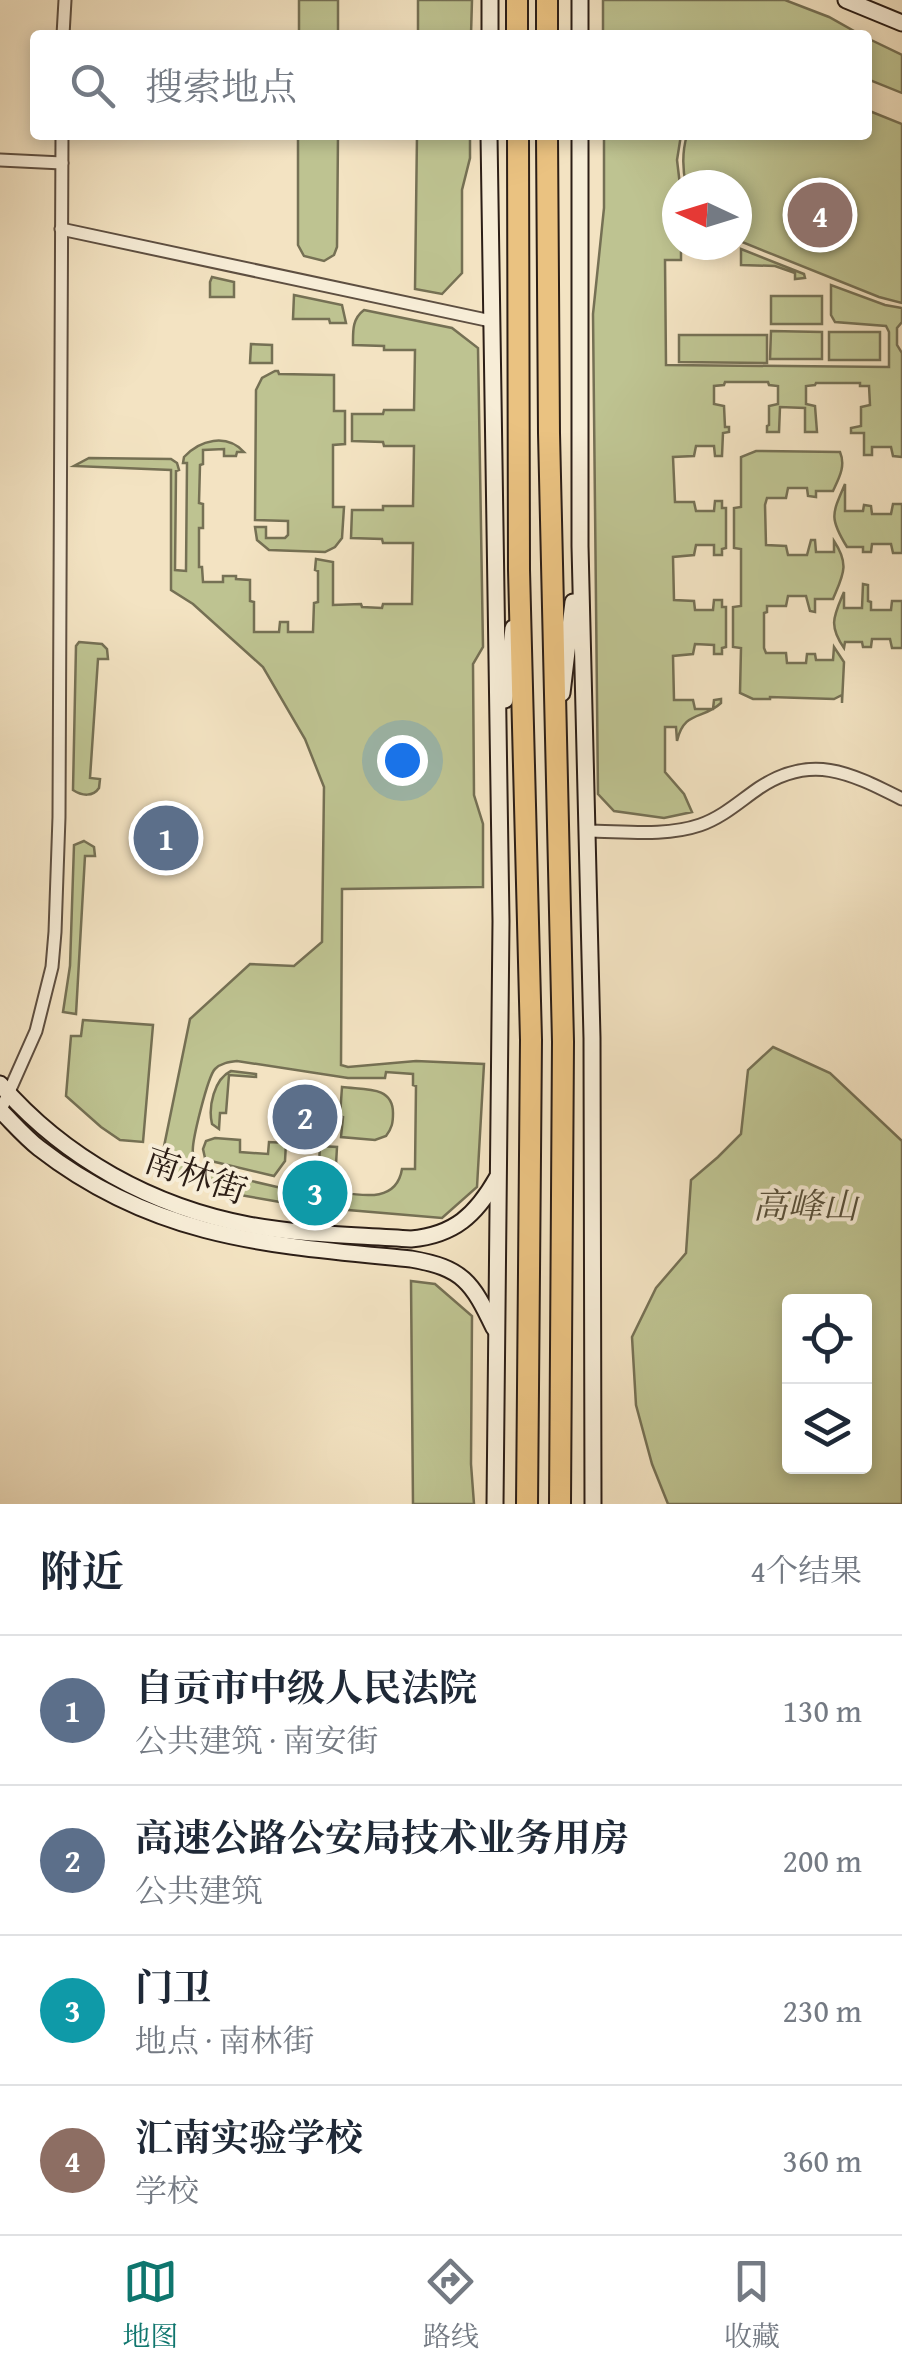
<!DOCTYPE html>
<html lang="zh">
<head>
<meta charset="utf-8">
<style>
  :root { --surface:#fff; --page:#f2f2f3; --text:#1f2937; --muted:#747a83; --line:#e0e1e3; --accent:#0f766e }
  body { margin:0; font-family:"Gentium Book Plus","Noto Serif SC",serif; background:var(--page); color:var(--text) }
  .controls { position:absolute; right:30px; bottom:30px; display:grid; overflow:hidden; border-radius:10px; box-shadow:0 5px 15px #0003 }
  .controls button { width:90px; height:90px; display:grid; place-items:center; padding:0; border:0; border-bottom:2px solid var(--line); background:var(--surface); color:var(--text); font:50px sans-serif }
  .compass { position:absolute; left:662px; top:170px; width:90px; height:90px; border-radius:50%; background:var(--surface); box-shadow:0 5px 15px #0003; rotate:274deg }
  .you { position:absolute; left:402px; top:760px; width:35px; height:35px; margin:-25px; border:8px solid #fff; border-radius:50%; background:#1a73e8; box-shadow:0 0 0 15px #1a73e833 }
  .badge { display:grid; place-items:center; width:65px; height:65px; border-radius:50%; background:var(--accent); color:#fff; font-size:32px; font-weight:700 }
  .pin { position:absolute; translate:-50% -50%; border:5px solid #fff; box-shadow:0 2px 10px #0006 }
  .list { margin:0; padding:0; list-style:none }
  h2 { display:flex; justify-content:space-between; align-items:center; height:130px; margin:0; padding:0 40px; font-size:42px }
  h2 small { font-size:32px; font-weight:400; color:var(--muted) }
  .list li { display:grid; grid-template-columns:65px 1fr auto; gap:30px; align-items:center; box-sizing:border-box; height:150px; padding:0 40px; border-top:2px solid var(--line) }
  .list b { display:block; font-size:38px; white-space:nowrap }
  .list p { margin:0; font-size:32px; white-space:nowrap; color:var(--muted) }
  .list em { font-size:32px; font-style:normal; color:var(--muted) }
  .icon { flex:none; width:55px; height:55px; fill:none; stroke:currentColor; stroke-width:2; stroke-linecap:round; stroke-linejoin:round }
  .map { position:relative; flex:none; width:902px; height:1504px; overflow:hidden }
  .search { position:absolute; background:var(--surface); box-shadow:0 5px 15px #0003; left:30px; right:30px; top:30px; height:110px; display:flex; align-items:center; gap:25px; box-sizing:border-box; padding:0 35px; border-radius:10px; color:var(--muted); font-size:38px }
  .sheet { height:730px; background:var(--surface) }
  nav { display:flex; justify-content:space-around; align-items:center; box-sizing:border-box; height:140px; border-top:2px solid var(--line); background:var(--surface); font-size:28px; color:var(--muted) }
  nav a { display:grid; justify-items:center; gap:5px }
  nav .on { color:var(--accent) }
  .map>svg:first-child { display:block }
  .green { fill:#bec391; stroke:#757054; stroke-width:2.5; fill-rule:evenodd }
  .lines { fill:none; stroke-linecap:round; stroke-linejoin:round }
  .street-casing { stroke:#5e4f41; stroke-width:15 }
  .secondary-casing { stroke:#2c1e16; stroke-width:19 }
  .highway-casing { stroke:#2c1e16; stroke-width:24 }
  .street { stroke:#f7edd7; stroke-width:11 }
  .secondary { stroke:#f7edd7; stroke-width:15 }
  .highway { stroke:#eac281; stroke-width:20 }
  .labels { text-anchor:middle; dominant-baseline:central; stroke-width:8; stroke-linejoin:round; paint-order:stroke }
  .street-label { font-size:35px; fill:#2c1e16; stroke:#f7edd7 }
  .park-label { font-size:35px; font-style:italic; fill:#58503b; stroke:#f7edd7 }
</style>
</head>
<body>
<div class="map">
<svg width="902" height="1504" viewBox="0 0 902 1504">
  <rect width="100%" height="100%" fill="#f3e3c2"/>
  <filter id="stains"><feTurbulence type="fractalNoise" baseFrequency=".002" numOctaves="4"/><feColorMatrix values="0 0 0 0 .2 0 0 0 0 .09 0 0 0 0 .02 0 0 0 .5 -.17"/></filter>
  <radialGradient id="worn" r=".72"><stop offset=".6" stop-color="#630" stop-opacity="0"/><stop offset="1" stop-color="#630" stop-opacity=".3"/></radialGradient>
  <g class="green">
    <rect x="299" y="0" width="39" height="35"/>
    <path d="M418 0H472L471 35H418Z"/>
    <path d="M603 0H785L829 17 861 35H603Z"/>
    <path d="M867 38 902 55V93L867 79Z"/>
    <path d="M867 110 902 124V303L879 297 737 240V185H686C682 167 682 152 687 135H867Z"/>
    <path d="M298 135H338L337 247 334 255 324 261 304 256 298 245Z"/>
    <path d="M417 135H470V158L462 190V273L442 294 415 289Z"/>
    <path d="M604 135H681L677 160 680 185H677V245H681V260H665L666 365 889 367V332L886 326 835 322 831 315V285L885 305 902 308V322L897 328V345L902 353V457L893 456 891 447H872V455H864V433H851V428L861 426V407L870 405 869 386H860V383H816L815 385 806 386V404L815 406 817 432H805V408L780 407 779 432H767V426L769 425V406L778 404V386L769 385 768 382H725L724 385 714 386V404L724 406 725 427H729V432L723 433 722 456H715L714 446H696L694 456 673 457 675 502H694L696 511H714L715 501H722V508H726V548L722 549V555H714V545H696L694 555 673 557 674 600 694 601 695 610H713L714 600H722V607H726V647L722 648V654H714V645L695 644 693 654 673 656 674 700H693L695 709H713L714 700 721 699V703C703 720 684 710 677 741L676 727H665V772L684 794 692 812 664 818 614 811 598 794 593 314 604 208Z"/>
    <path d="M741 249 804 274 805 278 795 279V273L775 266 741 265Z"/>
    <path d="M212 277 234 282V297H210V282Z"/>
    <path d="M294 295 342 305 346 323H330L329 319H293Z"/>
    <rect x="771" y="296" width="51" height="28"/>
    <path d="M364 310 452 328 478 348 483 647 473 664 474 795 483 824V887L342 889 341 1065 348 1067 416 1061 484 1064 477 1187 442 1218 313 1207 311 1196 328 1197 329 1191C356 1194 396 1206 402 1169H415L416 1086 413 1085V1074L386 1072 385 1078H348L237 1061C229 1062 221 1063 215 1069 208 1076 191 1143 193 1153 194 1163 200 1167 208 1171L286 1189 288 1197 286 1203 223 1192 159 1171 190 1019 250 964 294 966 322 942 324 787 305 739 263 667 193 604 171 590V470L74 466 89 458 171 459 177 463 179 470 176 471 175 570 186 571 187 463H183L184 457C200 440 226 433 244 452H237L236 456H224V449L203 450V464L200 465 199 503 203 504V528H199V567H202L203 582H223V576H236V579L250 580V601L254 602V632H279L280 622H288V632H313L314 603 318 602V571L315 570 316 559 333 562V605L361 604 362 607 382 608 383 604H412L413 543H383L382 539 351 538 352 510H383V506H413L414 446H384L383 442 352 441V414H383L384 410H414L415 350H384V346L353 345C353 331 352 319 364 310Z"/>
    <path d="M771 331 822 332V359H770Z"/>
    <rect x="829" y="332" width="51" height="28"/>
    <path d="M679 335H767V363L679 362Z"/>
    <path d="M251 344 272 345V363H250Z"/>
    <path d="M275 371H278L279 374 334 375V411H345V444L333 445V507H344L342 538 335 547 325 552 269 550 257 540 255 527H266V538H285L288 535V521L255 520 256 390 262 378Z"/>
    <path d="M756 451 840 452C846 466 839 478 833 491H816V497L808 496 807 488H788L786 498H767L765 505 766 545 786 546 788 555H807L811 540H815L816 552H834V541C850 565 843 575 833 599H815V612L810 611 806 596H788L786 606H767V612L764 613V648L766 653H786L787 663H806L807 654H815L816 660H833L834 647 844 662 842 703V695L834 699 770 697V699H753L740 693 741 648 733 647V607L741 606V549L734 548V508L741 507V457Z"/>
    <path d="M845 484V511H863L864 505 871 506 872 514H891L893 504H902V553H893L891 544H872L871 552H863V547H847C829 518 832 514 845 484Z"/>
    <path d="M863 584 868 585V601L871 602V610H891L892 601H902V648H892L890 639H872L871 647H863L862 642H845L844 648C828 625 834 616 844 592V608H862Z"/>
    <path d="M79 642 102 644 107 649 108 659H98L90 778 100 779 99 788C93 797 82 796 73 790L76 646Z"/>
    <path d="M84 841 94 847 95 856H85L76 1014 63 1012 70 966 74 845Z"/>
    <path d="M83 1020 153 1025 143 1142 120 1140 101 1127 66 1096 71 1036H81Z"/>
    <path d="M773 1047 830 1073 902 1141V1504H668L652 1464 636 1405 632 1337 656 1288 686 1253 691 1180 718 1157 741 1134 748 1070ZM790 1302H864V1466H790Z"/>
    <path d="M231 1071 256 1074V1077L229 1075 226 1113H220L219 1129 212 1124C208 1107 214 1079 231 1071Z"/>
    <path d="M342 1087C363 1090 393 1085 393 1113 393 1123 392 1128 386 1136L375 1140 341 1137 343 1117 340 1116Z"/>
    <path d="M215 1138 240 1140V1152L268 1154 269 1142 286 1143 285 1161 274 1176 211 1161 205 1158 203 1149 206 1141Z"/>
    <path d="M320 1146 337 1147 335 1182H328L327 1174 319 1163Z"/>
    <path d="M411 1281 435 1284 472 1316 471 1464 474 1504H413Z"/>
  </g>
  <g class="lines">
    <defs>
      <g id="street">
        <path d="M63 35 65 0"/>
        <path d="M0 160 62 163"/>
        <path d="M61 229 491 321"/>
        <path d="M586 831C622 831 665 837 700 825 723 817 740 801 759 788 812 753 850 773 902 799"/>
        <path d="M0 1112 36 1031 52 967 55 932 59 817 62 135"/>
      </g>
      <g id="secondary">
        <path d="M846 0 902 23"/>
        <path d="M490 35V0"/>
        <path d="M580 35V0"/>
        <path d="M489 135 501 921 495 1504"/>
        <path d="M580 135V546L592 1038 593 1504"/>
        <path d="M562 693 573 602"/>
        <path d="M505 700 513 628"/>
        <path d="M0 1084C64 1158 153 1207 249 1225 302 1235 357 1235 411 1239 454 1235 476 1215 497 1178"/>
        <path d="M0 1110C13 1123 25 1137 39 1148 156 1239 270 1245 411 1259 463 1268 472 1282 494 1328"/>
      </g>
      <g id="highway">
        <path d="M517 0V35"/>
        <path d="M547 0V35"/>
        <path d="M518 135 519 570 531 1040 527 1504"/>
        <path d="M547 135 549 433 563 1042 560 1504"/>
      </g>
    </defs>
    <use href="#street" class="street-casing"/>
    <use href="#secondary" class="secondary-casing"/>
    <use href="#highway" class="highway-casing"/>
    <use href="#street" class="street"/>
    <use href="#secondary" class="secondary"/>
    <use href="#highway" class="highway"/>
  </g>
  <g class="labels">
    <g class="street-label">
      <text transform="translate(196 1175) rotate(19)">南林街</text>
    </g>
    <g class="park-label">
      <text x="805" y="1205">高峰山</text>
    </g>
  </g>
  <rect width="100%" height="100%" filter="url(#stains)"/>
  <rect width="100%" height="100%" fill="url(#worn)"/>
</svg>
<div class="controls">
<button><svg class="icon" aria-label="locate" viewBox="0 0 24 24"><circle cx="12" cy="12" r="6"/><path d="M12 2v4M12 18v4M2 12h4M18 12h4"/></svg></button>
<button><svg class="icon" aria-label="layers" viewBox="0 0 24 24"><path d="M12 4l9 5-9 5-9-5zM3 14l9 5 9-5"/></svg></button>
</div>
<svg class="compass" viewBox="-18 -18 36 36"><path d="M0-13l5 13h-10z" fill="#e53935"/><path d="M0 13l5-13h-10z" fill="#747a83"/></svg>
<div class="you"></div>
<div class="pin badge" style="left:166px;top:838px;background:#5c6f8a">1</div>
<div class="pin badge" style="left:305px;top:1117px;background:#5c6f8a">2</div>
<div class="pin badge" style="left:315px;top:1193px;background:#0f9aa8">3</div>
<div class="pin badge" style="left:820px;top:215px;background:#8d6e63">4</div>
<div class="search"><svg class="icon" aria-label="search" viewBox="0 0 24 24"><circle cx="10" cy="10" r="6"/><path d="M15 15l6 6"/></svg>搜索地点</div>
</div>
<section class="sheet">
<h2>附近<small>4个结果</small></h2>
<ul class="list">
<li><span class="badge" style="background:#5c6f8a">1</span><div><b>自贡市中级人民法院</b><p>公共建筑 · 南安街</p></div><em>130 m</em></li>
<li><span class="badge" style="background:#5c6f8a">2</span><div><b>高速公路公安局技术业务用房</b><p>公共建筑</p></div><em>200 m</em></li>
<li><span class="badge" style="background:#0f9aa8">3</span><div><b>门卫</b><p>地点 · 南林街</p></div><em>230 m</em></li>
<li><span class="badge" style="background:#8d6e63">4</span><div><b>汇南实验学校</b><p>学校</p></div><em>360 m</em></li>
</ul>
</section>
<nav>
<a class="on"><svg class="icon" aria-label="map" viewBox="0 0 24 24"><path d="M3 6l6-2 6 2 6-2v14l-6 2-6-2-6 2zM9 4v14M15 6v14"/></svg>地图</a>
<a><svg class="icon" aria-label="directions" viewBox="0 0 24 24"><path d="M12 3l9 9-9 9-9-9zM9 14v-3h6M13 9l2 2-2 2"/></svg>路线</a>
<a><svg class="icon" aria-label="saved" viewBox="0 0 24 24"><path d="M7 4h10v16l-5-4-5 4z"/></svg>收藏</a>
</nav>
</body>
</html>
